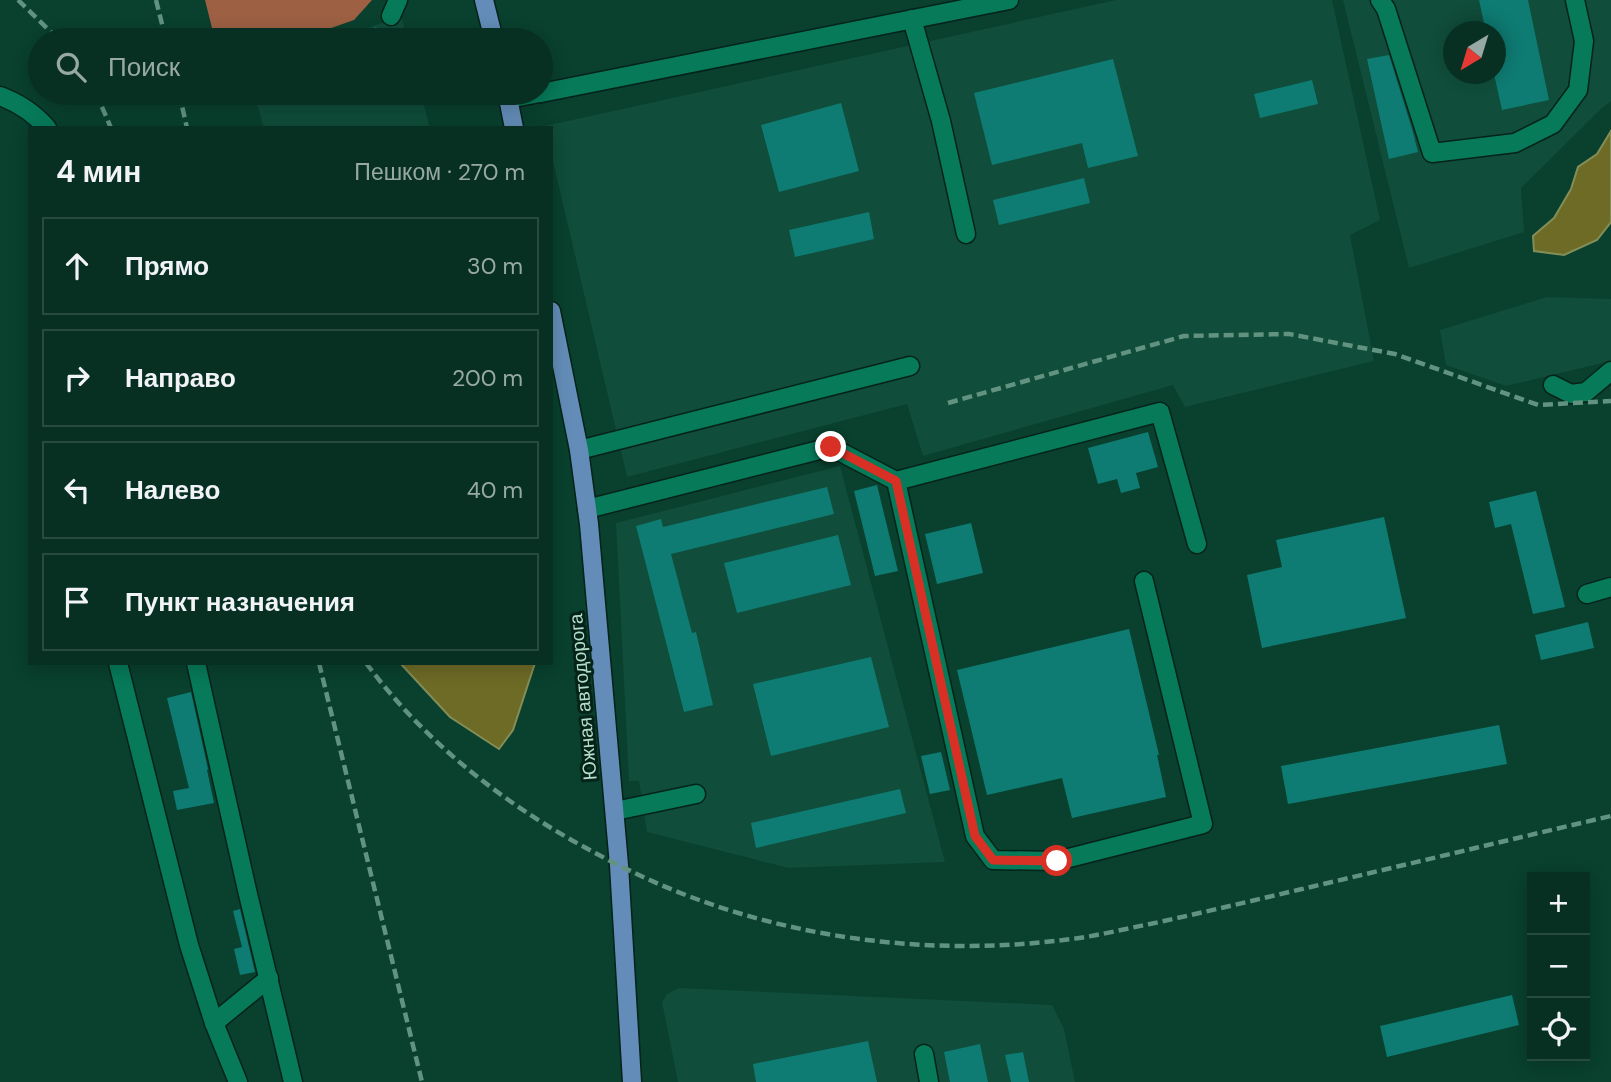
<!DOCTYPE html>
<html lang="ru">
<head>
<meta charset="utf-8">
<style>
  :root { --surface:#073022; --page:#10382a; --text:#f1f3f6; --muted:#98a9a5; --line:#284b40 }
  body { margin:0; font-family:"DM Sans",sans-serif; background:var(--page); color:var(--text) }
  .controls { position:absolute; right:21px; bottom:21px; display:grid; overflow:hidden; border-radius:0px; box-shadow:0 4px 18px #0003 }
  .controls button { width:63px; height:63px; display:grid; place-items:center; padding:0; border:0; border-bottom:2px solid var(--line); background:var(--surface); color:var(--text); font:35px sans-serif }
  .compass { position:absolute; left:1443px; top:21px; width:63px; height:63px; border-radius:50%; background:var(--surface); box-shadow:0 4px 18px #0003; rotate:218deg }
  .stop { position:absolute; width:21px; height:21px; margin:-16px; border:5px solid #d93025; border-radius:50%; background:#fff }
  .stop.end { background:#d93025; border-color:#fff; box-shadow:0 2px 7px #0008 }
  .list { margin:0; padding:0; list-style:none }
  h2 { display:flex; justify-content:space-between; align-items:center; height:91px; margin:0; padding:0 28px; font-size:30px }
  h2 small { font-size:23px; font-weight:400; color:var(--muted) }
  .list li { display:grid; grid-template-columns:46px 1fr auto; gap:21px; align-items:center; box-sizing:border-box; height:98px; margin:0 14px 14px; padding:0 14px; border:2px solid var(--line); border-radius:0px }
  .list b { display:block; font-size:26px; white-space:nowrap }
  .list em { font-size:23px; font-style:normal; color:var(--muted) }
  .icon { flex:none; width:38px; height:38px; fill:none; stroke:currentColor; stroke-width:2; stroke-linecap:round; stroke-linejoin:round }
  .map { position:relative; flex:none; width:1611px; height:1082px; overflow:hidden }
  .search { position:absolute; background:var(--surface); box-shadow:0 4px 18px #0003; left:28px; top:28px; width:525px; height:77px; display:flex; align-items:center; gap:18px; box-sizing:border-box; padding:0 24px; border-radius:38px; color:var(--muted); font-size:26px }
  .panel { position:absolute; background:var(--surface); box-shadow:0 4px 18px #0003; left:28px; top:126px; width:525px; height:539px; border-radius:0px }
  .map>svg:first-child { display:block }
  .built { fill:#104d3a; fill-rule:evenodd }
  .forest { fill:#9d6043 }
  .water { fill:#6e6b26; stroke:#838e57; stroke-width:2 }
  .building { fill:#0e7c73 }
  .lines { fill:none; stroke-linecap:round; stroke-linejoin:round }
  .minor-casing { stroke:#052319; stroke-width:21 }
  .major-casing { stroke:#052319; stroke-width:21 }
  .minor { stroke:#077a59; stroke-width:18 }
  .major { stroke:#638db8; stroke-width:18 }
  .rail { stroke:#629380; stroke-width:4.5; stroke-dasharray:10 5; stroke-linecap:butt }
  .route { stroke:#d93025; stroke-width:9 }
  .labels { text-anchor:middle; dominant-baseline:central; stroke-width:6; stroke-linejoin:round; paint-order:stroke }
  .street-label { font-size:19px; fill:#b3deca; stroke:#052319 }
</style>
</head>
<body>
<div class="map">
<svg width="1611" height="1082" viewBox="0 0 1611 1082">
  <rect width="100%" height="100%" fill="#09402e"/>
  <g class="built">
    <path d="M1116 0H1332L1380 220 1350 235 1374 361 1185 407 1173 385 923 456 907 404 627 477 551 153V128H545V126Z"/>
    <path d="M1343 0H1611V101L1602 108 1521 188 1524 232 1409 268ZM1454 32H1496V74H1454Z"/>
    <path d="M401 17 408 40H329Z"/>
    <path d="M254 93H421L429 126 424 128H264Z"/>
    <path d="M1547 297 1611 299V361L1506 386 1446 365 1440 330Z"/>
    <path d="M840 466 945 862 789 868 647 832 639 781H629L616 523Z"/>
    <path d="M679 988 1052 1005 1064 1029 1075 1082H678L662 1002 667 994Z"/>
  </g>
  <path class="forest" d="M205 0H372L354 20 297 40H215Z"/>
  <g class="water">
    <path d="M1611 131V222L1597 240 1564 255 1534 251 1533 236 1554 218 1571 189 1578 167 1597 154Z"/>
    <path d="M400 663H535L513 730 499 749 450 717Z"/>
  </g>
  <g class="building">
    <path d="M1479 0H1528L1549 100 1502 110 1494 74 1495 32H1486Z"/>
    <path d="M376 27 381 40H345L344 39Z"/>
    <path d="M1389 55 1412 129 1418 152 1389 159 1367 59Z"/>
    <path d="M1113 59 1138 156 1088 168 1082 143 992 165 974 93Z"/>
    <path d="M1312 80 1318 104 1260 118 1254 94Z"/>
    <path d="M841 103 859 171 779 192 761 125Z"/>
    <path d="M1084 178 1090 203 999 225 993 200Z"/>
    <path d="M869 212 874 239 795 257 789 230Z"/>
    <path d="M1148 432 1158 467 1136 473 1140 488 1121 493 1117 479 1098 484 1088 448Z"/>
    <path d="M877 485 898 571 875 576 854 491Z"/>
    <path d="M827 487 834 514 671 554 692 633 696 632 713 705 684 712 636 526 661 519 663 527Z"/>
    <path d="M1536 491 1565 607 1533 614 1511 524 1495 528 1489 502Z"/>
    <path d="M1384 517 1406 618 1262 648 1247 575 1282 567 1276 540Z"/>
    <path d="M971 523 983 573 937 584 925 534Z"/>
    <path d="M838 535 851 585 737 613 724 563Z"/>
    <path d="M1588 622 1594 648 1541 660 1535 635Z"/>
    <path d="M1129 629 1159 755H1157L1166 797 1072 818 1062 778 987 795 957 670Z"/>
    <path d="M871 657 889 727 771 756 753 684Z"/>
    <path d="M191 692 208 769 207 770 214 803 177 810 173 791 189 788 167 698Z"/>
    <path d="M1499 725 1507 764 1288 804 1281 766Z"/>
    <path d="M941 752 950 790 930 794 921 756Z"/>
    <path d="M900 789 906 813 756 848 751 823Z"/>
    <path d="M240 909 255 972 240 975 234 949 242 947 233 911Z"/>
    <path d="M1512 995 1519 1025 1387 1057 1380 1026Z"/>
    <path d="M868 1041 877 1082H756L753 1064Z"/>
    <path d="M980 1044 988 1082H950L944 1052Z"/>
    <path d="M1023 1052 1029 1082H1011L1005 1055Z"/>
  </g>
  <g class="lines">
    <defs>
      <g id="minor">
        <path d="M1380 0 1386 9 1432 153 1515 143 1553 124 1578 90 1584 41 1575 0"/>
        <path d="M391 16 398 0"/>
        <path d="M912 19 941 121 966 234"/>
        <path d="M541 93 1009 0"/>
        <path d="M0 96C19 103 34 113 47 128"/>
        <path d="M508 99 540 93"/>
        <path d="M1553 385 1571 394 1586 392 1611 371"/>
        <path d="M579 450 910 366"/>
        <path d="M896 481 975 836 993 860 1057 861 1203 824 1144 581"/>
        <path d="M587 509 831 447 896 481 1160 412 1197 544"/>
        <path d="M1587 594 1611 587"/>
        <path d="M118 663 189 945 214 1023 238 1082"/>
        <path d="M196 663 247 890 293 1082"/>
        <path d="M615 811 696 794"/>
        <path d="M214 1023 269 978"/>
        <path d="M924 1054 929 1082"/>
      </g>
      <g id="major">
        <path d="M484 0 494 40"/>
        <path d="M507 93 514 128"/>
        <path d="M551 311 579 450 589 524 619 865 632 1082"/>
      </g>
    </defs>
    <use href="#minor" class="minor-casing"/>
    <use href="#major" class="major-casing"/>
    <use href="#minor" class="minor"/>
    <use href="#major" class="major"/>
    <g class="rail">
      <path d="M18 0 59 40"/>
      <path d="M156 0 166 40"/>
      <path d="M96 93 111 128"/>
      <path d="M179 93 187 128"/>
      <path d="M948 403 1184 336 1289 334 1395 354 1538 405 1611 401"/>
      <path d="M319 663 422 1082"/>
      <path d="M366 663C427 745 509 808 599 855 629 871 659 885 691 897 810 942 945 956 1071 939 1097 936 1124 929 1150 924 1201 913 1251 901 1302 889 1405 865 1508 840 1611 816"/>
    </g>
  </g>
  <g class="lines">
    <path class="route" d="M831 447 896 481 975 836 993 860 1057 861"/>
  </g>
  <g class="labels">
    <g class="street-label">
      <text transform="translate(583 697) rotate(-95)">Южная автодорога</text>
    </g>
  </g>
</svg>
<div class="controls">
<button>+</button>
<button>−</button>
<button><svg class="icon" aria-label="locate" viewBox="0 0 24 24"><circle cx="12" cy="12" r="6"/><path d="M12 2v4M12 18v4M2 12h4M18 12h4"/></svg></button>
</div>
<svg class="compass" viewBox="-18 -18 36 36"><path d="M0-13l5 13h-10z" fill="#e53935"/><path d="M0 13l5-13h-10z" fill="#98a9a5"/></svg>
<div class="stop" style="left:1057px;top:861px"></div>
<div class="stop end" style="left:831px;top:447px"></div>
<div class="search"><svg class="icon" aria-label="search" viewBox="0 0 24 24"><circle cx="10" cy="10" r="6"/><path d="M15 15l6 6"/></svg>Поиск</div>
<section class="panel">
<h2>4 мин<small>Пешком · 270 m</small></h2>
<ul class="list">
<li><svg class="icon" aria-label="ahead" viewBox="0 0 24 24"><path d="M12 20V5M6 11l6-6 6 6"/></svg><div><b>Прямо</b></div><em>30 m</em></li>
<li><svg class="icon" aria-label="right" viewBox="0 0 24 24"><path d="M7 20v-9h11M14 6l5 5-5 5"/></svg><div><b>Направо</b></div><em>200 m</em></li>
<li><svg class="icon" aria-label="left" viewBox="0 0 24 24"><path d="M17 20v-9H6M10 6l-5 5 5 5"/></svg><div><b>Налево</b></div><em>40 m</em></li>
<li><svg class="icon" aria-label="arrive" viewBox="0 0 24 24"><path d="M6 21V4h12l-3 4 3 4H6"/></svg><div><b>Пункт назначения</b></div></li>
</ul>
</section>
</div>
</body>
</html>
